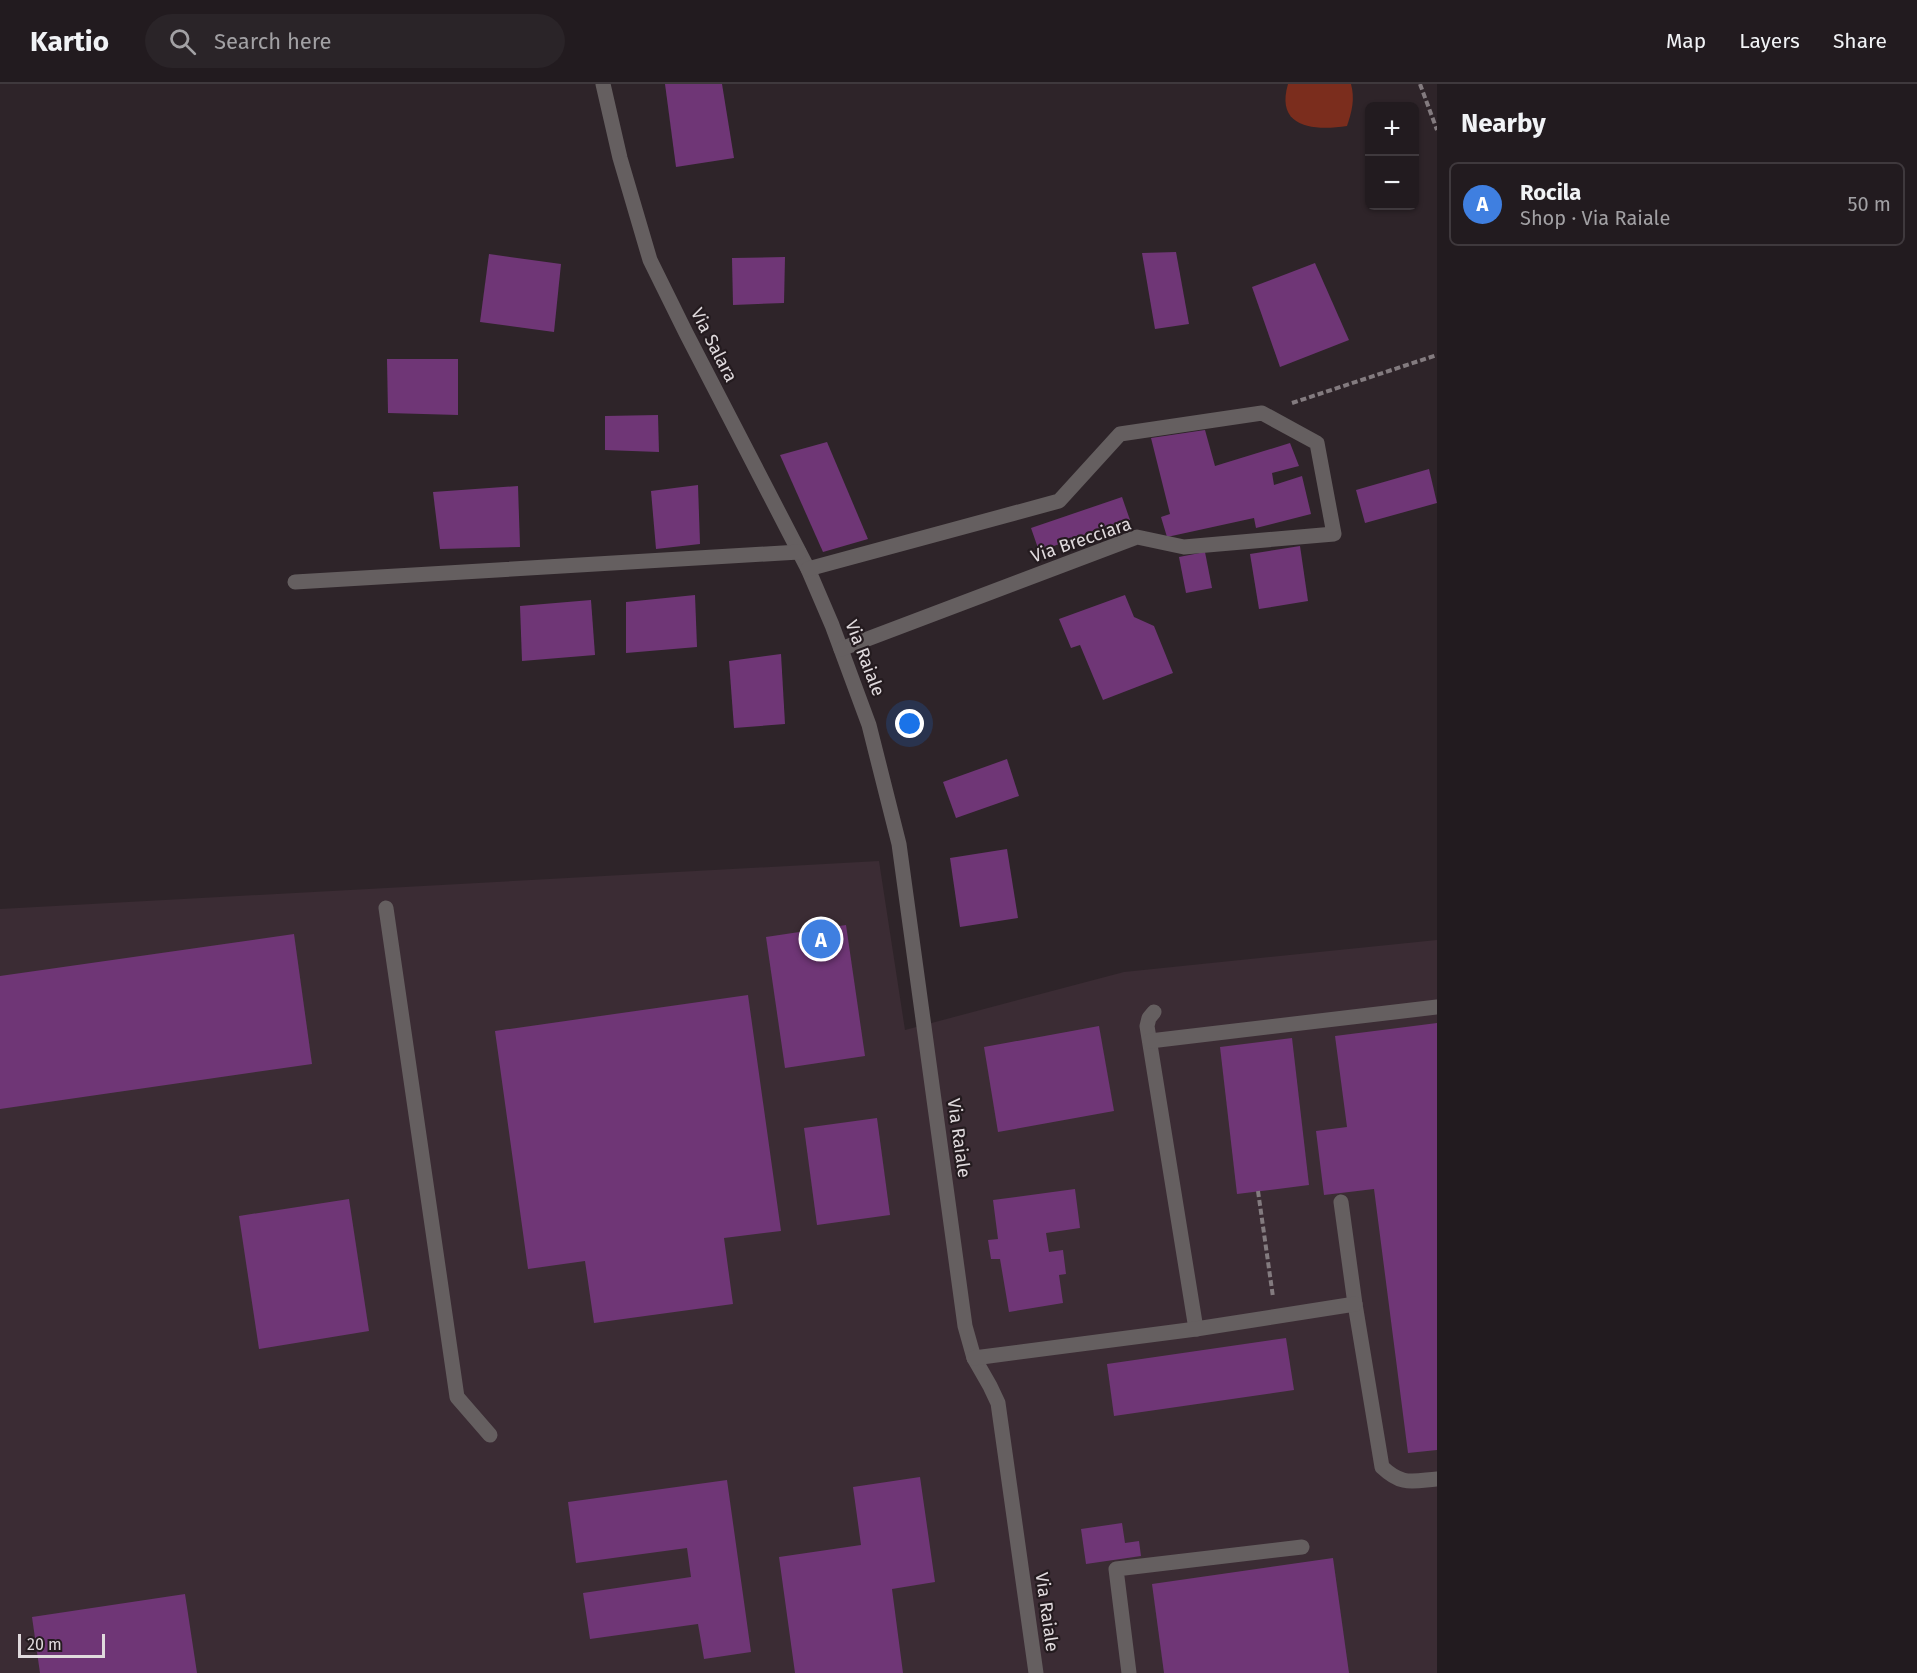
<!DOCTYPE html>
<html lang="en">
<head>
<meta charset="utf-8">
<style>
  :root { --surface:#221b1f; --page:#2a2428; --text:#f1f3f6; --muted:#a2a1a4; --line:#3f393d; --accent:#66c4ef }
  body { margin:0; font-family:"Fira Sans",sans-serif; background:var(--page); color:var(--text) }
  .controls { position:absolute; right:18px; top:18px; display:grid; overflow:hidden; border-radius:9px; box-shadow:0 2px 4px #0004 }
  .controls button { width:54px; height:54px; display:grid; place-items:center; padding:0; border:0; border-bottom:2px solid var(--line); background:var(--surface); color:var(--text); font:30px sans-serif }
  .scale { position:absolute; left:18px; bottom:15px; width:87px; box-sizing:border-box; padding-left:6px; border:3px solid #e0dadd; border-top:0; font-size:16px; line-height:21px; white-space:nowrap; color:#e0dadd; -webkit-text-stroke:4px #241b1f; paint-order:stroke }
  .you { position:absolute; left:910px; top:640px; width:21px; height:21px; margin:-15px; border:4px solid #fff; border-radius:50%; background:#1a73e8; box-shadow:0 0 0 9px #1a73e833 }
  .badge { display:grid; place-items:center; width:39px; height:39px; border-radius:50%; background:var(--accent); color:#fff; font-size:20px; font-weight:700 }
  .pin { position:absolute; translate:-50% -50%; border:3px solid #fff; box-shadow:0 2px 6px #0006 }
  .list { margin:0; padding:0; list-style:none }
  h2 { display:flex; justify-content:space-between; align-items:center; height:78px; margin:0; padding:0 24px; font-size:26px }
  h2 small { font-size:20px; font-weight:400; color:var(--muted) }
  .list li { display:grid; grid-template-columns:39px 1fr auto; gap:18px; align-items:center; box-sizing:border-box; height:84px; margin:0 12px 12px; padding:0 12px; border:2px solid var(--line); border-radius:9px }
  .list b { display:block; font-size:22px; white-space:nowrap }
  .list p { margin:0; font-size:20px; white-space:nowrap; color:var(--muted) }
  .list em { font-size:20px; font-style:normal; color:var(--muted) }
  .icon { flex:none; width:33px; height:33px; fill:none; stroke:currentColor; stroke-width:2; stroke-linecap:round; stroke-linejoin:round }
  .map { position:relative; flex:none; width:1437px; height:1589px; overflow:hidden }
  header { display:flex; align-items:center; gap:36px; box-sizing:border-box; height:84px; padding:0 30px; background:var(--surface); border-bottom:2px solid var(--line) }
  header strong { font-size:28px }
  nav { display:flex; gap:33px; margin-inline-start:auto; font-size:21px }
  .search { width:420px; height:54px; background:var(--page); display:flex; align-items:center; gap:15px; box-sizing:border-box; padding:0 21px; border-radius:33px; color:var(--muted); font-size:22px }
  main { display:flex }
  aside { flex:1; background:var(--surface) }
  .map>svg:first-child { display:block }
  .built { fill:#3b2c34 }
  .green { fill:#7b2d1d }
  .building { fill:#6f3676 }
  .lines { fill:none; stroke-linecap:round; stroke-linejoin:round }
  .path { stroke:#837b7f; stroke-width:4; stroke-dasharray:6 3; stroke-linecap:butt }
  .minor { stroke:#655f60; stroke-width:15 }
  .labels { text-anchor:middle; dominant-baseline:central; stroke-width:4.5; stroke-linejoin:round; paint-order:stroke }
  .street-label { font-size:18px; fill:#e0dadd; stroke:#241b1f }
</style>
</head>
<body>
<header>
<strong>Kartio</strong>
<div class="search"><svg class="icon" aria-label="search" viewBox="0 0 24 24"><circle cx="10" cy="10" r="6"/><path d="M15 15l6 6"/></svg>Search here</div>
<nav><a>Map</a><a>Layers</a><a>Share</a></nav>
</header>
<main>
<div class="map">
<svg width="1437" height="1589" viewBox="0 0 1437 1589">
  <rect width="100%" height="100%" fill="#2e2429"/>
  <path class="built" d="M879 777 905 946 1124 888 1437 856V1589H0V825Z"/>
  <path class="green" d="M1288 0H1351C1355 15 1352 27 1347 42 1314 47 1275 44 1288 0Z"/>
  <g class="building">
    <path d="M665 0H722L734 74 676 83Z"/>
    <path d="M1176 168 1189 240 1155 245 1142 169Z"/>
    <path d="M489 170 561 180 554 248 480 238Z"/>
    <path d="M785 173 784 219 733 221 732 174Z"/>
    <path d="M1315 179 1349 256 1280 283 1252 203Z"/>
    <path d="M387 275H458V331L388 329Z"/>
    <path d="M658 331 659 368 605 366V332Z"/>
    <path d="M1205 346 1215 382 1290 359 1299 382 1272 389 1274 401 1302 392 1311 430 1256 444 1254 434 1167 453 1161 433 1170 430 1151 354Z"/>
    <path d="M827 358 868 455 823 468 780 371Z"/>
    <path d="M1429 385 1437 419 1365 439 1356 406Z"/>
    <path d="M698 401 700 460 656 465 651 407Z"/>
    <path d="M518 402 520 463 440 465 433 408Z"/>
    <path d="M1122 413 1130 436 1039 467 1031 444Z"/>
    <path d="M1300 462 1308 517 1259 525 1250 470Z"/>
    <path d="M1205 468 1212 504 1186 509 1179 473Z"/>
    <path d="M695 511 697 563 626 569V518Z"/>
    <path d="M1125 511 1134 533 1154 542 1173 589 1103 616 1080 561 1071 564 1059 535Z"/>
    <path d="M591 516 595 571 522 577 520 522Z"/>
    <path d="M781 570 785 640 734 644 729 577Z"/>
    <path d="M1007 675 1019 712 956 734 943 698Z"/>
    <path d="M1007 765 1018 834 960 843 950 774Z"/>
    <path d="M846 841 865 972 785 984 766 853Z"/>
    <path d="M294 850 312 980 0 1025V892Z"/>
    <path d="M748 911 781 1147 724 1154 733 1220 594 1239 585 1177 528 1185 495 947Z"/>
    <path d="M1437 939V1366L1408 1369 1374 1105 1324 1111 1316 1047 1347 1043 1335 952Z"/>
    <path d="M1099 942 1114 1027 998 1048 984 963Z"/>
    <path d="M1292 954 1309 1101 1237 1110 1220 963Z"/>
    <path d="M877 1034 890 1131 817 1141 804 1044Z"/>
    <path d="M1075 1105 1080 1144 1046 1149 1049 1168 1063 1166 1066 1190 1059 1191 1063 1219 1009 1228 1000 1175H991L988 1156 998 1155 993 1116Z"/>
    <path d="M349 1115 369 1247 259 1265 239 1132Z"/>
    <path d="M1286 1254 1294 1306 1114 1332 1107 1280Z"/>
    <path d="M920 1393 935 1498 892 1505 903 1589H795L779 1473 861 1461 853 1403Z"/>
    <path d="M727 1396 751 1568 704 1575 698 1540 590 1555 583 1509 691 1493 687 1464 576 1479 568 1418Z"/>
    <path d="M1122 1439 1125 1459 1139 1457 1141 1472 1086 1480 1081 1445Z"/>
    <path d="M1333 1474 1349 1589H1164L1152 1500Z"/>
    <path d="M185 1510 197 1589H40L32 1533Z"/>
  </g>
  <g class="lines">
    <g class="path">
      <path d="M1420 0 1437 46"/>
      <path d="M1292 319 1437 271"/>
      <path d="M1258 1107 1273 1213"/>
    </g>
    <g class="minor">
      <path d="M603 0 620 74 650 176 686 249 808 485 832 541 869 641 899 760 965 1242 974 1274 990 1302 998 1319 1036 1589"/>
      <path d="M808 485 1059 417 1120 350 1262 329 1317 359 1334 450 1184 463 1137 453 841 565"/>
      <path d="M295 498 799 468"/>
      <path d="M386 824 457 1313 490 1351"/>
      <path d="M1154 928 1149 934 1147 942 1196 1245"/>
      <path d="M1150 957 1437 923"/>
      <path d="M1341 1118 1355 1220 1382 1383C1402 1402 1412 1397 1437 1395"/>
      <path d="M974 1274 1196 1245 1355 1220"/>
      <path d="M1129 1589 1116 1485 1302 1463"/>
    </g>
  </g>
  <g class="labels">
    <g class="street-label">
      <text transform="translate(714 261) rotate(63)">Via Salara</text>
      <text transform="translate(1081 456) rotate(-19)">Via Brecciara</text>
      <text transform="translate(865 574) rotate(69)">Via Raiale</text>
      <text transform="translate(959 1054) rotate(82)">Via Raiale</text>
      <text transform="translate(1047 1528) rotate(82)">Via Raiale</text>
    </g>
  </g>
</svg>
<div class="controls">
<button>+</button>
<button>−</button>
</div>
<div class="scale">20 m</div>
<div class="you"></div>
<div class="pin badge" style="left:821px;top:855px;background:#3f7fe0">A</div>
</div>
<aside>
<h2>Nearby<small></small></h2>
<ul class="list">
<li><span class="badge" style="background:#3f7fe0">A</span><div><b>Rocila</b><p>Shop · Via Raiale</p></div><em>50 m</em></li>
</ul>
</aside>
</main>
</body>
</html>
